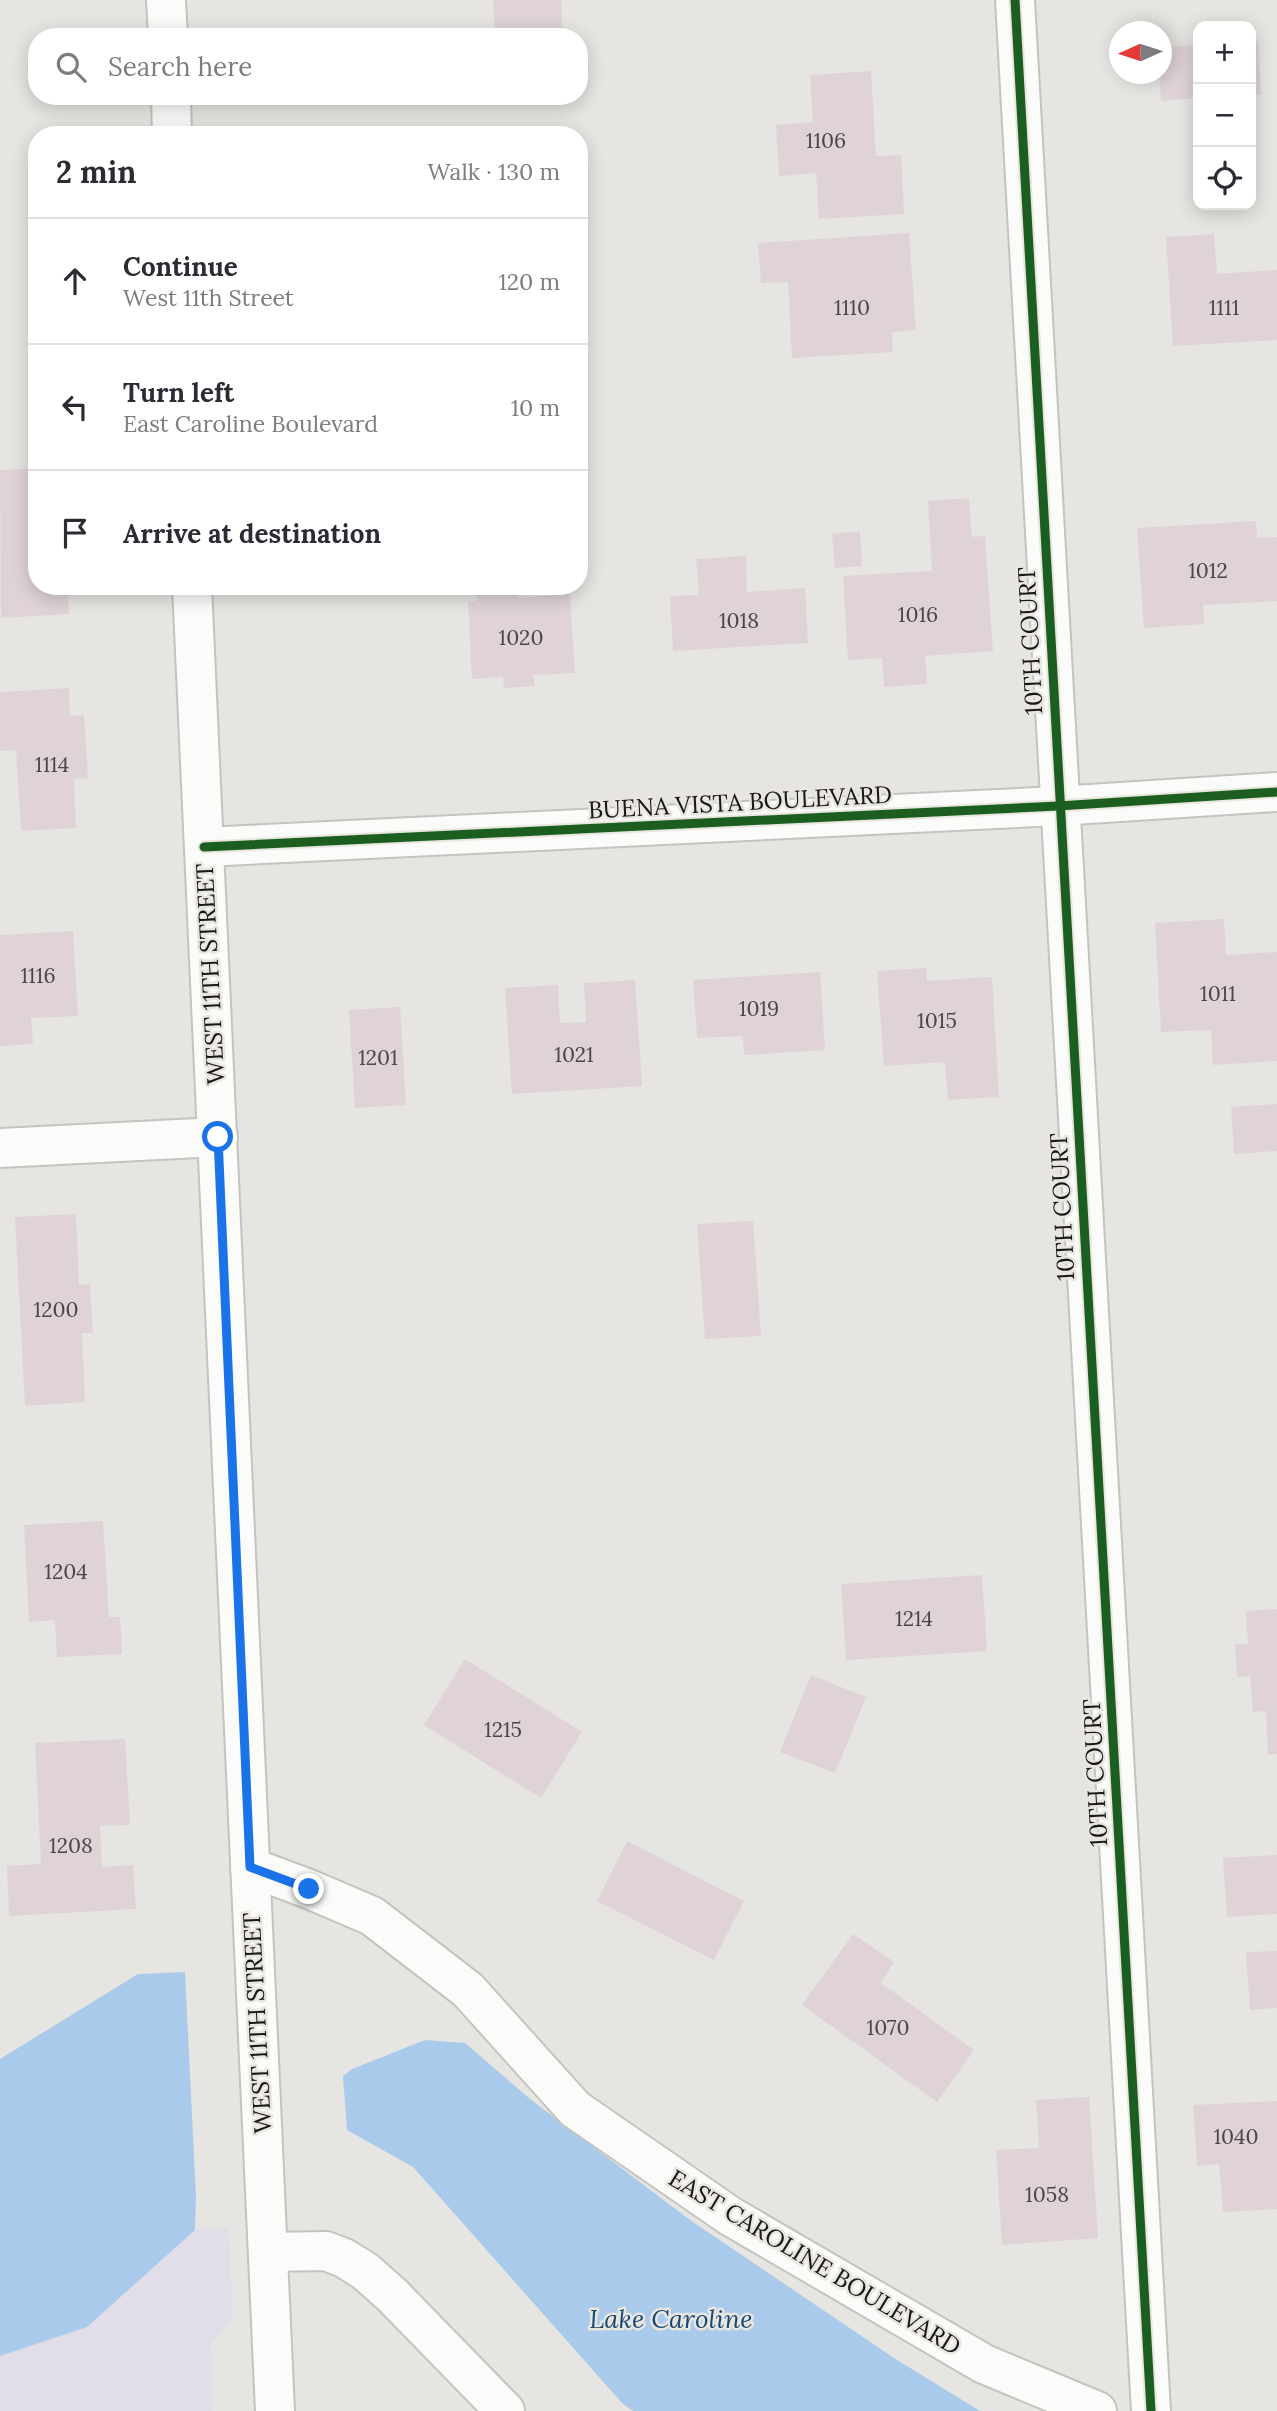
<!DOCTYPE html>
<html lang="en">
<head>
<meta charset="utf-8">
<style>
  :root { --surface:#fff; --page:#f2f2f3; --text:#2b2b33; --muted:#7c7c81; --line:#e1e1e2 }
  body { margin:0; font-family:Lora,serif; background:var(--page); color:var(--text) }
  .controls { position:absolute; right:21px; top:21px; display:grid; overflow:hidden; border-radius:14px; box-shadow:0 4px 18px #0003 }
  .controls button { width:63px; height:63px; display:grid; place-items:center; padding:0; border:0; border-bottom:2px solid var(--line); background:var(--surface); color:var(--text); font:35px sans-serif }
  .compass { position:absolute; left:1109px; top:21px; width:63px; height:63px; border-radius:50%; background:var(--surface); box-shadow:0 4px 18px #0003; rotate:267deg }
  .stop { position:absolute; width:21px; height:21px; margin:-16px; border:5px solid #1a73e8; border-radius:50%; background:#fff }
  .stop.end { background:#1a73e8; border-color:#fff; box-shadow:0 2px 7px #0008 }
  .list { margin:0; padding:0; list-style:none }
  h2 { display:flex; justify-content:space-between; align-items:center; height:91px; margin:0; padding:0 28px; font-size:30px }
  h2 small { font-size:23px; font-weight:400; color:var(--muted) }
  .list li { display:grid; grid-template-columns:46px 1fr auto; gap:21px; align-items:center; box-sizing:border-box; height:126px; padding:0 28px; border-top:2px solid var(--line) }
  .list b { display:block; font-size:26px; white-space:nowrap }
  .list p { margin:0; font-size:23px; white-space:nowrap; color:var(--muted) }
  .list em { font-size:23px; font-style:normal; color:var(--muted) }
  .icon { flex:none; width:38px; height:38px; fill:none; stroke:currentColor; stroke-width:2; stroke-linecap:round; stroke-linejoin:round }
  .map { position:relative; flex:none; width:1277px; height:2411px; overflow:hidden }
  .search { position:absolute; background:var(--surface); box-shadow:0 4px 18px #0003; left:28px; top:28px; width:560px; height:77px; display:flex; align-items:center; gap:18px; box-sizing:border-box; padding:0 24px; border-radius:28px; color:var(--muted); font-size:26px }
  .panel { position:absolute; background:var(--surface); box-shadow:0 4px 18px #0003; left:28px; top:126px; width:560px; height:469px; border-radius:28px }
  .map>svg:first-child { display:block }
  .commercial { fill:#e1dee9 }
  .water { fill:#aacaeb }
  .building { fill:#dfd3d8 }
  .lines { fill:none; stroke-linecap:round; stroke-linejoin:round }
  .street-casing { stroke:#c3c3c0; stroke-width:42 }
  .secondary-casing { stroke:#c3c3c0; stroke-width:42 }
  .street { stroke:#fbfbfa; stroke-width:38 }
  .secondary { stroke:#fbfbfa; stroke-width:38 }
  .cycleway-casing { stroke:#e8e6df; stroke-width:13 }
  .cycleway { stroke:#1b5e20; stroke-width:9 }
  .route { stroke:#1a73e8; stroke-width:9 }
  .labels { text-anchor:middle; dominant-baseline:central; stroke-width:5; stroke-linejoin:round; paint-order:stroke }
  .number-label { font-size:21px; fill:#4a4746 }
  .street-label { font-size:24px; fill:#181815; stroke:#e8e6df }
  .water-label { font-size:26px; font-style:italic; fill:#184875; stroke:#e8e6df }
</style>
</head>
<body>
<div class="map">
<svg width="1277" height="2411" viewBox="0 0 1277 2411">
  <rect width="100%" height="100%" fill="#e6e5e1"/>
  <path class="commercial" d="M228 2228 233 2313 230 2324 213 2340 211 2346 212 2411H0V2356L87 2327 195 2230Z"/>
  <g class="water">
    <path d="M185 1972 196 2197 195 2230 87 2327 0 2356V2059L138 1974Z"/>
    <path d="M425 2040 465 2043 530 2099 690 2220 894 2358 980 2411H633L622 2403 413 2167 347 2130 343 2076 352 2069Z"/>
  </g>
  <g class="building">
    <path d="M493 0H561L563 35 495 37Z"/>
    <path d="M1258 41 1261 95H1251V42Z"/>
    <path d="M1198 45V98L1161 101 1159 74H1162V47Z"/>
    <path d="M871 71 876 156 901 155 904 214 819 219 816 173 779 176 776 125 813 122 810 75Z"/>
    <path d="M909 233 916 330 892 332 893 352 792 358 788 282 761 283 758 243Z"/>
    <path d="M1214 234 1217 274 1277 270V340L1173 346 1166 237Z"/>
    <path d="M37 468V586H68L69 614 1 618 0 470Z"/>
    <path d="M969 498 972 537 985 536 993 651 925 656 927 684 884 687 882 658 848 660 843 576 932 571 928 501Z"/>
    <path d="M1256 521 1257 538 1277 537V601L1203 605 1204 624 1144 628 1137 528Z"/>
    <path d="M860 531 862 566 835 568 832 534Z"/>
    <path d="M746 556 747 592 805 588 808 643 673 651 670 596 699 595 696 559Z"/>
    <path d="M476 586H517L518 598 570 594 575 673 533 675 535 686 504 688 503 677 472 679 468 601H477Z"/>
    <path d="M69 688 70 716 84 715 88 778 74 779 76 828 21 831 16 750 0 751V692Z"/>
    <path d="M1224 919 1226 955 1277 952V1061L1213 1065 1211 1030 1161 1032 1155 923Z"/>
    <path d="M73 931 78 1016 31 1018 33 1044 0 1046V935Z"/>
    <path d="M926 968 927 981 992 977 999 1097 948 1100 945 1062 884 1066 877 971Z"/>
    <path d="M820 972 825 1050 744 1055 743 1036 697 1038 693 980Z"/>
    <path d="M635 980 642 1086 512 1094 505 988 558 985 560 1023 586 1022 584 983Z"/>
    <path d="M400 1007 406 1105 355 1108 349 1010Z"/>
    <path d="M1277 1104V1151L1234 1154 1231 1107Z"/>
    <path d="M76 1214 79 1285 90 1284 93 1333H82L85 1402 25 1406 15 1217Z"/>
    <path d="M753 1221 761 1336 705 1339 697 1224Z"/>
    <path d="M103 1521 109 1617H120L122 1654 57 1657 55 1620 29 1622 24 1525Z"/>
    <path d="M982 1575 987 1651 846 1660 841 1584Z"/>
    <path d="M1277 1609V1754L1268 1755 1266 1711 1253 1712 1250 1676 1237 1677 1235 1644H1248L1246 1611Z"/>
    <path d="M465 1659 582 1732 541 1798 424 1725Z"/>
    <path d="M811 1675 866 1697 835 1773 780 1752Z"/>
    <path d="M125 1739 130 1825 100 1826 102 1867 133 1865 136 1909 9 1916 7 1866 41 1864 35 1743Z"/>
    <path d="M627 1841 744 1901 714 1960 597 1901Z"/>
    <path d="M1277 1855V1914L1227 1917 1223 1858Z"/>
    <path d="M853 1934 894 1962 881 1983 974 2050 937 2102 802 2005Z"/>
    <path d="M1277 1951V2008L1250 2010 1246 1952Z"/>
    <path d="M1089 2097 1098 2238 1002 2245 996 2150 1039 2148 1036 2100Z"/>
    <path d="M1277 2101V2209L1223 2212 1219 2164 1197 2166 1193 2105Z"/>
  </g>
  <g class="lines">
    <defs>
      <g id="street">
        <path d="M1015 0 1151 2411"/>
        <path d="M204 847 1058 806 1277 792"/>
        <path d="M0 1148 218 1137"/>
        <path d="M250 1867 309 1889 372 1916 468 1990 575 2109 730 2216 984 2364 1097 2411"/>
        <path d="M268 2252 326 2251 344 2258 365 2271 392 2295 505 2411"/>
      </g>
      <g id="secondary">
        <path d="M166 0 168 37"/>
        <path d="M171 96 172 135"/>
        <path d="M192 586 275 2411"/>
      </g>
    </defs>
    <use href="#street" class="street-casing"/>
    <use href="#secondary" class="secondary-casing"/>
    <use href="#street" class="street"/>
    <use href="#secondary" class="secondary"/>
    <defs>
      <g id="cycleway">
        <path d="M1015 0 1151 2411"/>
        <path d="M204 847 1058 806 1277 792"/>
      </g>
    </defs>
    <use href="#cycleway" class="cycleway-casing"/>
    <use href="#cycleway" class="cycleway"/>
  </g>
  <g class="lines">
    <path class="route" d="M218 1137 250 1867 309 1889"/>
  </g>
  <g class="labels">
    <g class="number-label">
      <text x="826" y="140">1106</text>
      <text x="852" y="307">1110</text>
      <text x="1224" y="307">1111</text>
      <text x="1208" y="570">1012</text>
      <text x="918" y="614">1016</text>
      <text x="739" y="620">1018</text>
      <text x="521" y="637">1020</text>
      <text x="52" y="764">1114</text>
      <text x="38" y="975">1116</text>
      <text x="1218" y="993">1011</text>
      <text x="759" y="1008">1019</text>
      <text x="937" y="1020">1015</text>
      <text x="574" y="1054">1021</text>
      <text x="378" y="1057">1201</text>
      <text x="56" y="1309">1200</text>
      <text x="66" y="1571">1204</text>
      <text x="914" y="1618">1214</text>
      <text x="503" y="1729">1215</text>
      <text x="71" y="1845">1208</text>
      <text x="888" y="2027">1070</text>
      <text x="1236" y="2136">1040</text>
      <text x="1047" y="2194">1058</text>
    </g>
    <g class="street-label">
      <text transform="translate(1030 641) rotate(-93)">10TH COURT</text>
      <text transform="translate(740 802) rotate(-3)">BUENA VISTA BOULEVARD</text>
      <text transform="translate(210 974) rotate(-93)">WEST 11TH STREET</text>
      <text transform="translate(1062 1207) rotate(-93)">10TH COURT</text>
      <text transform="translate(1095 1773) rotate(-93)">10TH COURT</text>
      <text transform="translate(257 2023) rotate(-93)">WEST 11TH STREET</text>
      <text transform="translate(815 2262) rotate(31)">EAST CAROLINE BOULEVARD</text>
    </g>
    <g class="water-label">
      <text x="671" y="2318">Lake Caroline</text>
    </g>
  </g>
</svg>
<div class="controls">
<button>+</button>
<button>−</button>
<button><svg class="icon" aria-label="locate" viewBox="0 0 24 24"><circle cx="12" cy="12" r="6"/><path d="M12 2v4M12 18v4M2 12h4M18 12h4"/></svg></button>
</div>
<svg class="compass" viewBox="-18 -18 36 36"><path d="M0-13l5 13h-10z" fill="#e53935"/><path d="M0 13l5-13h-10z" fill="#7c7c81"/></svg>
<div class="stop" style="left:218px;top:1137px"></div>
<div class="stop end" style="left:309px;top:1889px"></div>
<div class="search"><svg class="icon" aria-label="search" viewBox="0 0 24 24"><circle cx="10" cy="10" r="6"/><path d="M15 15l6 6"/></svg>Search here</div>
<section class="panel">
<h2>2 min<small>Walk · 130 m</small></h2>
<ul class="list">
<li><svg class="icon" aria-label="ahead" viewBox="0 0 24 24"><path d="M12 20V5M6 11l6-6 6 6"/></svg><div><b>Continue</b><p>West 11th Street</p></div><em>120 m</em></li>
<li><svg class="icon" aria-label="left" viewBox="0 0 24 24"><path d="M17 20v-9H6M10 6l-5 5 5 5"/></svg><div><b>Turn left</b><p>East Caroline Boulevard</p></div><em>10 m</em></li>
<li><svg class="icon" aria-label="arrive" viewBox="0 0 24 24"><path d="M6 21V4h12l-3 4 3 4H6"/></svg><div><b>Arrive at destination</b></div></li>
</ul>
</section>
</div>
</body>
</html>
